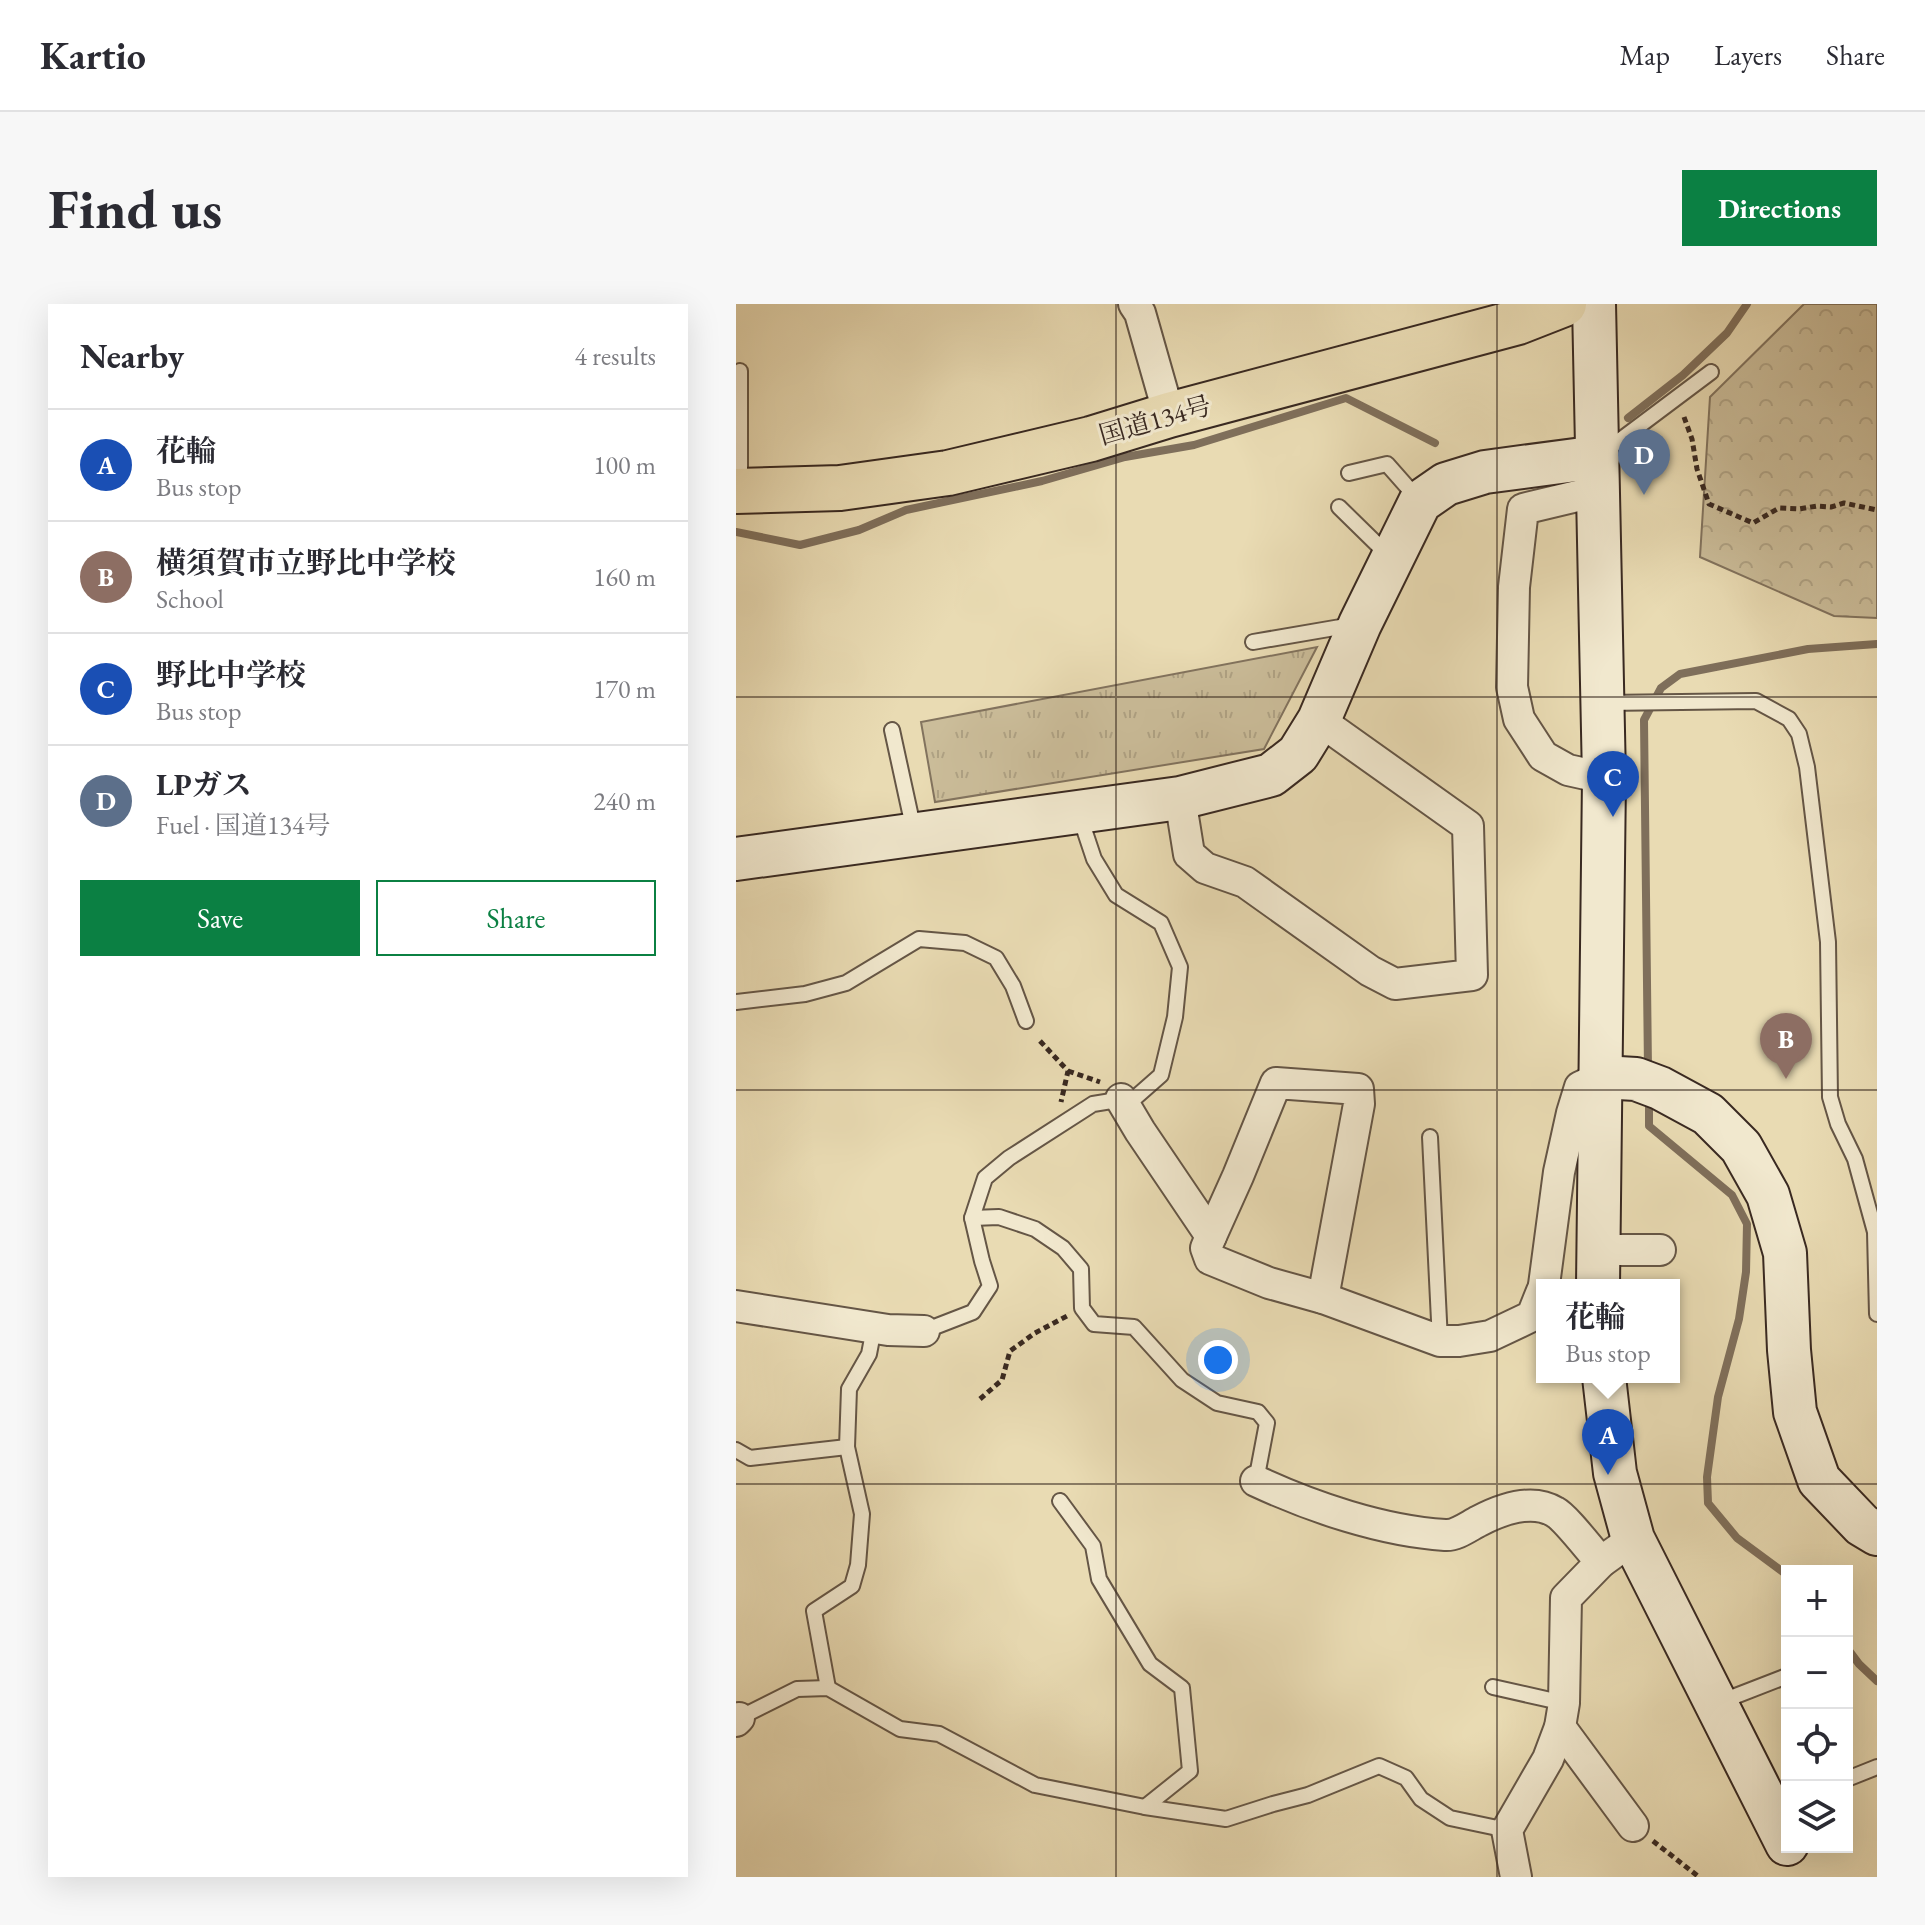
<!DOCTYPE html>
<html lang="en">
<head>
<meta charset="utf-8">
<style>
  :root { --surface:#fff; --page:#f7f7f7; --text:#2b2b33; --muted:#7c7c81; --line:#e1e1e2; --accent:#0b8043 }
  body { margin:0; font-family:"EB Garamond","Noto Serif JP",serif; background:var(--page); color:var(--text) }
  .controls { position:absolute; right:24px; bottom:24px; display:grid; overflow:hidden; border-radius:0px; box-shadow:0 8px 32px #0002 }
  .controls button { width:72px; height:72px; display:grid; place-items:center; padding:0; border:0; border-bottom:2px solid var(--line); background:var(--surface); color:var(--text); font:40px sans-serif }
  .you { position:absolute; left:482px; top:1056px; width:28px; height:28px; margin:-20px; border:6px solid #fff; border-radius:50%; background:#1a73e8; box-shadow:0 0 0 12px #1a73e833 }
  .badge { display:grid; place-items:center; width:52px; height:52px; border-radius:50%; background:var(--accent); color:#fff; font-size:26px; font-weight:700 }
  .pin { position:absolute; translate:-50% -66px; filter:drop-shadow(0 2px 4px #0008) }
  .pin::after { content:''; position:absolute; top:42px; width:28px; height:24px; background:inherit; clip-path:polygon(0 0,100% 0,50% 100%) }
  .popup { position:absolute; left:800px; top:975px; width:144px; height:104px; box-sizing:border-box; display:grid; place-content:center; border-radius:0px; background:var(--surface); filter:drop-shadow(0 2px 6px #0005); font-size:26px; white-space:nowrap; color:var(--muted) }
  .popup b { font-size:30px; color:var(--text) }
  .popup::after { content:''; position:absolute; left:50%; top:100%; margin-left:-16px; border:16px solid transparent; border-top-color:var(--surface) }
  .list { margin:0; padding:0; list-style:none }
  h2 { display:flex; justify-content:space-between; align-items:center; height:104px; margin:0; padding:0 32px; font-size:34px }
  h2 small { font-size:26px; font-weight:400; color:var(--muted) }
  .list li { display:grid; grid-template-columns:52px 1fr auto; gap:24px; align-items:center; box-sizing:border-box; height:112px; padding:0 32px; border-top:2px solid var(--line) }
  .list b { display:block; font-size:30px; white-space:nowrap }
  .list p { margin:0; font-size:26px; white-space:nowrap; color:var(--muted) }
  .list em { font-size:26px; font-style:normal; color:var(--muted) }
  .actions { display:flex; gap:16px; padding:24px 32px }
  .actions a { flex:1; padding:18px 0; border:2px solid var(--accent); border-radius:0px; text-align:center; font-size:28px; color:var(--accent) }
  .actions .main { background:var(--accent); color:#fff }
  .icon { flex:none; width:44px; height:44px; fill:none; stroke:currentColor; stroke-width:2; stroke-linecap:round; stroke-linejoin:round }
  .map { position:relative; flex:none; width:1141px; height:1573px; overflow:hidden; border-radius:0px }
  header { display:flex; align-items:center; gap:48px; box-sizing:border-box; height:112px; padding:0 40px; background:var(--surface); border-bottom:2px solid var(--line) }
  header strong { font-size:38px }
  nav { display:flex; gap:44px; margin-inline-start:auto; font-size:28px }
  .intro { display:flex; align-items:center; justify-content:space-between; box-sizing:border-box; height:192px; padding:0 48px }
  h1 { margin:0; font-size:56px }
  .button { padding:20px 36px; border-radius:0px; background:var(--accent); color:#fff; font-size:28px; font-weight:700 }
  main { display:flex; gap:48px; padding:0 48px }
  aside { flex:1; background:var(--surface); border-radius:0px; box-shadow:0 8px 32px #0002 }
  .map>svg:first-child { display:block }
  .grass { fill:url(#grass-tufts); stroke:#82735e; stroke-width:2 }
  .forest { fill:url(#forest-crowns); stroke:#82735e; stroke-width:2 }
  .lines { fill:none; stroke-linecap:round; stroke-linejoin:round }
  .stream { stroke:#7f6f5b; stroke-width:8 }
  .lane-casing { stroke:#655646; stroke-width:18 }
  .street-casing { stroke:#655646; stroke-width:34 }
  .secondary-casing { stroke:#392921; stroke-width:46 }
  .highway-casing { stroke:#392921; stroke-width:48 }
  .path { stroke:#392921; stroke-width:5; stroke-dasharray:6 4; stroke-linecap:butt }
  .lane { stroke:#f1e8ce; stroke-width:14 }
  .street { stroke:#f1e8ce; stroke-width:30 }
  .secondary { stroke:#f1e8ce; stroke-width:42 }
  .highway { stroke:#e9dbb3; stroke-width:44 }
  .grid { fill:none; stroke:#392921; stroke-width:2; stroke-opacity:0.55 }
  .labels { text-anchor:middle; dominant-baseline:central; stroke-width:6; stroke-linejoin:round; paint-order:stroke }
  .street-label { font-size:26px; fill:#392921; stroke:#f1e8ce }
</style>
</head>
<body>
<header>
<strong>Kartio</strong>
<nav><a>Map</a><a>Layers</a><a>Share</a></nav>
</header>
<div class="intro"><h1>Find us</h1><a class="button">Directions</a></div>
<main>
<aside>
<h2>Nearby<small>4 results</small></h2>
<ul class="list">
<li><span class="badge" style="background:#1a4fb4">A</span><div><b>花輪</b><p>Bus stop</p></div><em>100 m</em></li>
<li><span class="badge" style="background:#8d6e63">B</span><div><b>横須賀市立野比中学校</b><p>School</p></div><em>160 m</em></li>
<li><span class="badge" style="background:#1a4fb4">C</span><div><b>野比中学校</b><p>Bus stop</p></div><em>170 m</em></li>
<li><span class="badge" style="background:#5c6f8a">D</span><div><b>LPガス</b><p>Fuel · 国道134号</p></div><em>240 m</em></li>
</ul>
<div class="actions"><a class="main">Save</a><a>Share</a></div>
</aside>
<div class="map">
<svg width="1141" height="1573" viewBox="0 0 1141 1573">
  <defs>
    <pattern id="grass-tufts" width="24" height="20" patternUnits="userSpaceOnUse" patternTransform="scale(2)"><rect width="24" height="20" fill="#cbbd9a"/><path d="M3 7l-1-3M5 7V3M7 7l1-3M15 17l-1-3M17 17v-4M19 17l1-3" fill="none" stroke="#afa284"/></pattern>
    <pattern id="forest-crowns" width="20" height="18" patternUnits="userSpaceOnUse" patternTransform="scale(2)"><rect width="20" height="18" fill="#cbbd9a"/><path d="M2 6a3 3 0 1 1 6 0M12 15a3 3 0 1 1 6 0" fill="none" stroke="#afa284"/></pattern>
  </defs>
  <rect width="100%" height="100%" fill="#e9dbb3"/>
  <filter id="stains"><feTurbulence type="fractalNoise" baseFrequency=".0025" numOctaves="4"/><feColorMatrix values="0 0 0 0 .2 0 0 0 0 .09 0 0 0 0 .02 0 0 0 .5 -.17"/></filter>
  <radialGradient id="worn" r=".72"><stop offset=".6" stop-color="#630" stop-opacity="0"/><stop offset="1" stop-color="#630" stop-opacity=".3"/></radialGradient>
  <path class="grass" d="M581 343 528 445 199 498 185 418Z"/>
  <path class="forest" d="M1068 0H1141V314L1098 312 964 253 974 93Z"/>
  <g class="lines">
    <g class="stream">
      <path d="M892 114 947 71 991 29 1011 0"/>
      <path d="M0 228 64 241 123 226 170 206 306 177 389 153 458 141 610 94 699 139"/>
      <path d="M912 765 908 416 925 384 944 370 1072 345 1141 340"/>
      <path d="M913 791V822L996 891 1011 920 1010 968 1003 1015 982 1093 971 1173 972 1199 1001 1234 1051 1271"/>
      <path d="M1111 1344 1123 1360 1141 1377"/>
    </g>
    <defs>
      <g id="lane">
        <path d="M4 67V183"/>
        <path d="M867 149 975 68"/>
        <path d="M613 169 651 160 681 194"/>
        <path d="M603 203 652 251"/>
        <path d="M517 338 616 321"/>
        <path d="M870 399 1020 397 1053 415 1063 430 1071 463 1092 638 1094 793 1102 820 1119 855 1139 928 1141 1010"/>
        <path d="M156 426 178 527"/>
        <path d="M0 698 69 690 110 679 183 635 229 639 260 654 277 682 290 717"/>
        <path d="M694 833 704 1037"/>
        <path d="M236 914 263 913 299 925 327 944 345 965 346 1004 358 1020 398 1023 446 1076 481 1099 522 1108 531 1119 520 1177"/>
        <path d="M188 1027 237 1008 254 982 246 957 236 914 249 874 273 854 357 800 400 793 425 771 439 713 444 663 425 619 380 591 358 555 343 510"/>
        <path d="M0 1146 14 1154 111 1143"/>
        <path d="M324 1197 357 1242 363 1275 414 1360 446 1384 454 1467 409 1503"/>
        <path d="M757 1383 828 1399"/>
        <path d="M92 1384 78 1307 116 1282 122 1261 126 1210 111 1143 113 1085 133 1050 138 1024"/>
        <path d="M984 1398 1051 1372"/>
        <path d="M3 1414 61 1385 92 1384 164 1425 203 1430 299 1481 409 1503 490 1515 537 1500 572 1491 643 1462 670 1474 685 1495 714 1514 771 1526"/>
        <path d="M1111 1475 1141 1463"/>
      </g>
      <g id="street">
        <path d="M398 0 404 9 433 111"/>
        <path d="M862 187 787 205 778 283 776 383 783 415 807 452 832 466 868 474"/>
        <path d="M444 494 453 550 469 564 509 578 634 667 659 680 736 671 732 522 583 416"/>
        <path d="M385 795 404 827 475 932 470 944 474 955 533 979 587 994 704 1037H723L754 1032 796 1012 806 987"/>
        <path d="M475 932 502 872 540 779 622 785 623 800 587 994"/>
        <path d="M862 946H924"/>
        <path d="M808 981 823 868 836 809 844 783 865 773"/>
        <path d="M0 1002 152 1026 188 1027"/>
        <path d="M520 1177C576 1203 646 1227 709 1231 720 1232 733 1222 743 1217 764 1206 796 1194 819 1208 830 1214 854 1246 865 1258"/>
        <path d="M0 1417 3 1414"/>
        <path d="M824 1423 897 1522"/>
        <path d="M780 1573 771 1526 812 1455 824 1423 828 1399 830 1294 865 1258 897 1235"/>
      </g>
      <g id="secondary">
        <path d="M858 0 868 474 862 981"/>
        <path d="M0 555 444 494 535 471 562 450 583 416 624 320 684 198 710 180 749 168 862 153"/>
        <path d="M865 773 900 775 924 784 972 810 1005 843 1032 891 1049 949 1053 1046 1059 1108 1083 1176 1126 1221 1141 1230"/>
        <path d="M868 1073 879 1169 897 1235 1051 1540"/>
      </g>
      <path id="highway" d="M0 187 104 184 212 169 355 135 433 111 782 18 828 0"/>
    </defs>
    <use href="#lane" class="lane-casing"/>
    <use href="#street" class="street-casing"/>
    <use href="#secondary" class="secondary-casing"/>
    <use href="#highway" class="highway-casing"/>
    <g class="path">
      <path d="M948 113 956 135 961 165 973 200 1017 219 1043 204 1063 205 1081 202 1095 203 1108 199 1141 206"/>
      <path d="M304 737 332 767 325 798"/>
      <path d="M332 767 364 778"/>
      <path d="M244 1095 266 1076 274 1047 299 1029 331 1012"/>
      <path d="M917 1537 963 1573"/>
    </g>
    <use href="#lane" class="lane"/>
    <use href="#street" class="street"/>
    <use href="#secondary" class="secondary"/>
    <use href="#highway" class="highway"/>
  </g>
  <path class="grid" d="M380 0V1573M761 0V1573M0 393H1141M0 786H1141M0 1180H1141"/>
  <g class="labels">
    <g class="street-label">
      <text transform="translate(419 116) rotate(-16)">国道134号</text>
    </g>
  </g>
  <rect width="100%" height="100%" filter="url(#stains)"/>
  <rect width="100%" height="100%" fill="url(#worn)"/>
</svg>
<div class="controls">
<button>+</button>
<button>−</button>
<button><svg class="icon" aria-label="locate" viewBox="0 0 24 24"><circle cx="12" cy="12" r="6"/><path d="M12 2v4M12 18v4M2 12h4M18 12h4"/></svg></button>
<button><svg class="icon" aria-label="layers" viewBox="0 0 24 24"><path d="M12 4l9 5-9 5-9-5zM3 14l9 5 9-5"/></svg></button>
</div>
<div class="you"></div>
<div class="pin badge" style="left:872px;top:1171px;background:#1a4fb4">A</div>
<div class="popup"><b>花輪</b>Bus stop</div>
<div class="pin badge" style="left:1050px;top:775px;background:#8d6e63">B</div>
<div class="pin badge" style="left:877px;top:513px;background:#1a4fb4">C</div>
<div class="pin badge" style="left:908px;top:191px;background:#5c6f8a">D</div>
</div>
</main>
</body>
</html>
